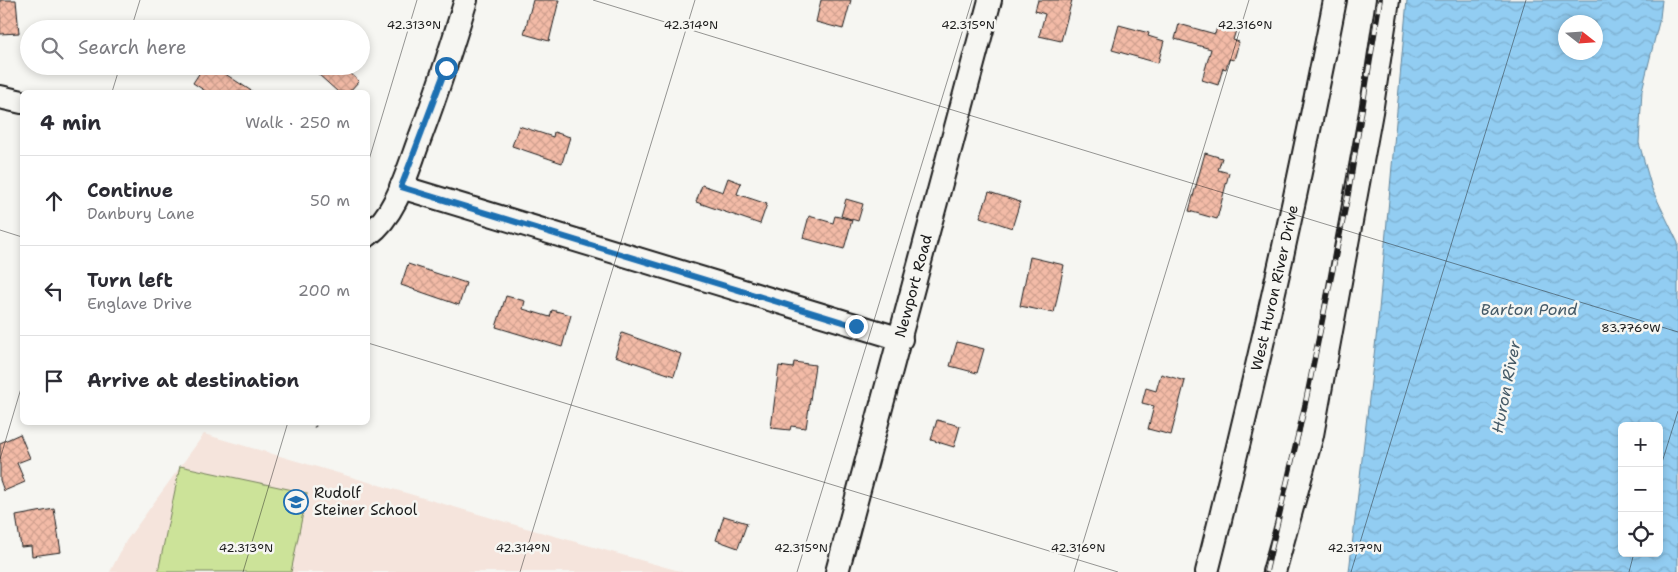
<!DOCTYPE html>
<html lang="en">
<head>
<meta charset="utf-8">
<style>
  :root { --surface:#fff; --page:#f2f2f3; --text:#2b2b33; --muted:#7c7c81; --line:#e1e1e2 }
  body { margin:0; font-family:"Shantell Sans",sans-serif; background:var(--page); color:var(--text) }
  .controls { position:absolute; right:15px; bottom:15px; display:grid; overflow:hidden; border-radius:8px; box-shadow:0 2px 8px #0003 }
  .controls button { width:45px; height:45px; display:grid; place-items:center; padding:0; border:0; border-bottom:1px solid var(--line); background:var(--surface); color:var(--text); font:25px sans-serif }
  .compass { position:absolute; left:1558px; top:15px; width:45px; height:45px; border-radius:50%; background:var(--surface); box-shadow:0 2px 8px #0003; rotate:107deg }
  .stop { position:absolute; width:15px; height:15px; margin:-11px; border:4px solid #1f6fb2; border-radius:50%; background:#fff }
  .stop.end { background:#1f6fb2; border-color:#fff; box-shadow:0 1px 5px #0008 }
  .list { margin:0; padding:0; list-style:none }
  h2 { display:flex; justify-content:space-between; align-items:center; height:65px; margin:0; padding:0 20px; font-size:21px }
  h2 small { font-size:16px; font-weight:400; color:var(--muted) }
  .list li { display:grid; grid-template-columns:32px 1fr auto; gap:15px; align-items:center; box-sizing:border-box; height:90px; padding:0 20px; border-top:1px solid var(--line) }
  .list b { display:block; font-size:19px; white-space:nowrap }
  .list p { margin:0; font-size:16px; white-space:nowrap; color:var(--muted) }
  .list em { font-size:16px; font-style:normal; color:var(--muted) }
  .icon { flex:none; width:28px; height:28px; fill:none; stroke:currentColor; stroke-width:2; stroke-linecap:round; stroke-linejoin:round }
  .map { position:relative; flex:none; width:1678px; height:572px; overflow:hidden }
  .search { position:absolute; background:var(--surface); box-shadow:0 2px 8px #0003; left:20px; top:20px; width:350px; height:55px; display:flex; align-items:center; gap:12px; box-sizing:border-box; padding:0 18px; border-radius:28px; color:var(--muted); font-size:19px }
  .panel { position:absolute; background:var(--surface); box-shadow:0 2px 8px #0003; left:20px; top:90px; width:350px; height:335px; border-radius:8px }
  .map>svg:first-child { display:block }
  .built { fill:#f5e4dc }
  .pitch { fill:#cce399; stroke:#74805a }
  .water { fill:url(#water-waves); stroke:#63869c; fill-rule:evenodd }
  .building { fill:url(#building-cross-hatch); stroke:#1c1c1c }
  .lines { fill:none; stroke-linecap:round; stroke-linejoin:round }
  .minor-casing { stroke:#1c1c1c; stroke-width:26 }
  .path { stroke:#1c1c1c; stroke-width:3; stroke-dasharray:1 4; stroke-linecap:butt }
  .minor { stroke:#f6f6f2; stroke-width:22 }
  .rail-casing { stroke:#1c1c1c; stroke-width:5.5 }
  .rail { stroke:#f6f6f2; stroke-width:4; stroke-dasharray:11; stroke-linecap:butt }
  .route { stroke:#1f6fb2; stroke-width:6 }
  .ticks { fill:none; stroke:#1c1c1c; stroke-width:1; stroke-opacity:0.45 }
  .labels { text-anchor:middle; dominant-baseline:central; stroke-width:5; stroke-linejoin:round; paint-order:stroke }
  .street-label { font-size:15px; fill:#1c1c1c; stroke:#f6f6f2 }
  .poi-label { font-size:15px; fill:#1c1c1c; stroke:#f6f6f2; text-anchor:start }
  .water-label { font-size:16px; font-style:italic; fill:#455a67; stroke:#f6f6f2 }
  .ticks-label { font-size:12px; text-anchor:middle; fill:#1c1c1c; stroke:#f6f6f2; stroke-width:5; stroke-linejoin:round; paint-order:stroke }
</style>
</head>
<body>
<div class="map">
<svg width="1678" height="572" viewBox="0 0 1678 572">
  <defs>
    <pattern id="water-waves" width="16" height="10" patternUnits="userSpaceOnUse" patternTransform="scale(1.25)"><rect width="16" height="10" fill="#92cdf2"/><path d="M0 5q4-4 8 0t8 0" fill="none" stroke="#7dafcf"/></pattern>
    <pattern id="building-cross-hatch" width="8" height="8" patternUnits="userSpaceOnUse" patternTransform="scale(1.25)"><rect width="8" height="8" fill="#f3bba7"/><path d="M0 0l8 8M0 8l8-8" fill="none" stroke="#d0a08f"/></pattern>
  </defs>
  <rect width="100%" height="100%" fill="#f6f6f2"/>
  <filter id="ink" filterUnits="userSpaceOnUse"><feTurbulence type="fractalNoise" baseFrequency=".02" numOctaves="2"/><feDisplacementMap in="SourceGraphic" scale="10" xChannelSelector="R" yChannelSelector="G"/><feConvolveMatrix kernelMatrix="1 2 1 2 8 2 1 2 1" color-interpolation-filters="sRGB"/></filter>
  <g filter="url(#ink)">
    <path class="built" d="M204 434 526 528 683 572H110L126 541Z"/>
    <path class="pitch" d="M180 466 307 493 291 572H158Z"/>
    <path class="water" d="M1407 0H1662L1660 18 1642 90 1639 143 1652 189 1678 243V572H1349L1378 321ZM1566 22H1596V52H1566ZM1622 426H1659V553H1622Z"/>
    <g class="building">
      <path d="M0 0H16L19 33 0 34Z"/>
      <path d="M533 0H559L549 41 524 34Z"/>
      <path d="M821 0H851L843 29 816 22Z"/>
      <path d="M1038 0H1072L1061 41 1039 36 1045 14 1035 11Z"/>
      <path d="M1179 24 1215 34 1218 24 1236 30 1233 40 1239 42 1234 60 1229 59 1226 69 1223 68 1218 85 1202 80 1211 49 1175 39Z"/>
      <path d="M1119 25 1149 33 1148 36 1164 41 1158 63 1112 50Z"/>
      <path d="M204 66H213L253 92H207L193 83Z"/>
      <path d="M325 66H355L349 72 359 81 349 92H338L318 74Z"/>
      <path d="M519 126 553 137 554 132 570 137 562 163 512 146Z"/>
      <path d="M1205 153 1222 158 1218 170 1229 173 1217 219 1189 211Z"/>
      <path d="M728 178 741 183 737 194 767 204 760 224 696 202 702 185 723 192Z"/>
      <path d="M989 192 1020 202 1012 228 980 217Z"/>
      <path d="M846 199 863 204 858 221 841 216Z"/>
      <path d="M809 216 833 223 835 216 852 220 844 249 803 238Z"/>
      <path d="M1030 257 1064 265 1054 313 1020 306Z"/>
      <path d="M408 264 466 283 459 305 401 285Z"/>
      <path d="M506 296 525 301 523 309 550 317 552 310 571 315 562 347 496 327Z"/>
      <path d="M622 333 681 354 674 376 615 356Z"/>
      <path d="M957 342 984 349 977 373 950 366Z"/>
      <path d="M794 362 815 365 806 428 791 426 790 430 771 428 779 366 793 368Z"/>
      <path d="M1161 374 1185 381 1171 435 1148 429 1154 406 1142 403 1146 388 1156 391Z"/>
      <path d="M937 420 960 426 954 447 931 440Z"/>
      <path d="M20 434 30 458 17 463 25 482 4 491 0 480V443Z"/>
      <path d="M54 509 61 552 32 556 31 546 21 547 16 516Z"/>
      <path d="M724 516 747 523 738 548 716 540Z"/>
    </g>
    <g class="lines">
      <defs>
        <g id="minor">
          <path d="M0 97 22 102"/>
          <path d="M401 187 901 339"/>
          <path d="M368 235C398 213 408 168 421 135 438 90 452 46 466 0"/>
          <path id="s1" d="M837 572 990 0"/>
          <path id="s2" d="M1207 572C1255 382 1298 192 1335 0"/>
          <path d="M1274 572 1312 435 1371 112 1388 0"/>
        </g>
      </defs>
      <use href="#minor" class="minor-casing"/>
      <path class="path" d="M312 422 316 428"/>
      <use href="#minor" class="minor"/>
      <defs>
        <path id="rail" d="M1266 572 1305 405 1348 195 1380 0"/>
      </defs>
      <use href="#rail" class="rail-casing"/>
      <use href="#rail" class="rail"/>
    </g>
  </g>
  <g class="lines" filter="url(#ink)">
    <path class="route" d="M446 68 401 187 856 326"/>
  </g>
  <path class="ticks" d="M593 0 1678 332M131 29 140 0M112 92 120 66M368 163 417 0M0 230 22 237M368 343 1118 572M0 459 22 385M1659 472 1678 411M243 572 288 422M520 572 695 0M797 572 972 0M1074 572 1249 0M1351 572 1526 0M1629 572 1634 553"/>
  <defs>
    <symbol id="school-ring" viewBox="-11 -11 22 22"><circle r="9.5" fill="#f6f6f2" stroke="#1f6fb2" stroke-width="1.5"/><path d="M0-5L7-2L0 1L-7-2ZM-4 1L0 2.5L4 1V4Q0 6-4 4Z" fill="#1f6fb2"/></symbol>
  </defs>
  <g fill-rule="evenodd">
    <use href="#school-ring" x="282" y="488" width="28" height="28"/>
  </g>
  <g class="labels">
    <g class="street-label">
      <text stroke="none"><textPath href="#s1" startOffset="296">Newport Road</textPath></text>
      <text stroke="none"><textPath href="#s2" startOffset="292">West Huron River Drive</textPath></text>
    </g>
    <g class="poi-label">
      <text x="314" y="493">Rudolf<tspan x="314" dy="17">Steiner School</tspan></text>
    </g>
    <g class="water-label">
      <text x="1529" y="309">Barton Pond</text>
      <text transform="translate(1506 387) rotate(-79)">Huron River</text>
    </g>
  </g>
  <g class="ticks-label">
    <text x="414" y="29">42.313°N</text>
    <text x="691" y="29">42.314°N</text>
    <text x="968" y="29">42.315°N</text>
    <text x="1245" y="29">42.316°N</text>
    <text x="1631" y="332">83.776°W</text>
    <text x="246" y="552">42.313°N</text>
    <text x="523" y="552">42.314°N</text>
    <text x="801" y="552">42.315°N</text>
    <text x="1078" y="552">42.316°N</text>
    <text x="1355" y="552">42.317°N</text>
  </g>
</svg>
<div class="controls">
<button>+</button>
<button>−</button>
<button><svg class="icon" aria-label="locate" viewBox="0 0 24 24"><circle cx="12" cy="12" r="6"/><path d="M12 2v4M12 18v4M2 12h4M18 12h4"/></svg></button>
</div>
<svg class="compass" viewBox="-18 -18 36 36"><path d="M0-13l5 13h-10z" fill="#e53935"/><path d="M0 13l5-13h-10z" fill="#7c7c81"/></svg>
<div class="stop" style="left:446px;top:68px"></div>
<div class="stop end" style="left:856px;top:326px"></div>
<div class="search"><svg class="icon" aria-label="search" viewBox="0 0 24 24"><circle cx="10" cy="10" r="6"/><path d="M15 15l6 6"/></svg>Search here</div>
<section class="panel">
<h2>4 min<small>Walk · 250 m</small></h2>
<ul class="list">
<li><svg class="icon" aria-label="ahead" viewBox="0 0 24 24"><path d="M12 20V5M6 11l6-6 6 6"/></svg><div><b>Continue</b><p>Danbury Lane</p></div><em>50 m</em></li>
<li><svg class="icon" aria-label="left" viewBox="0 0 24 24"><path d="M17 20v-9H6M10 6l-5 5 5 5"/></svg><div><b>Turn left</b><p>Englave Drive</p></div><em>200 m</em></li>
<li><svg class="icon" aria-label="arrive" viewBox="0 0 24 24"><path d="M6 21V4h12l-3 4 3 4H6"/></svg><div><b>Arrive at destination</b></div></li>
</ul>
</section>
</div>
</body>
</html>
